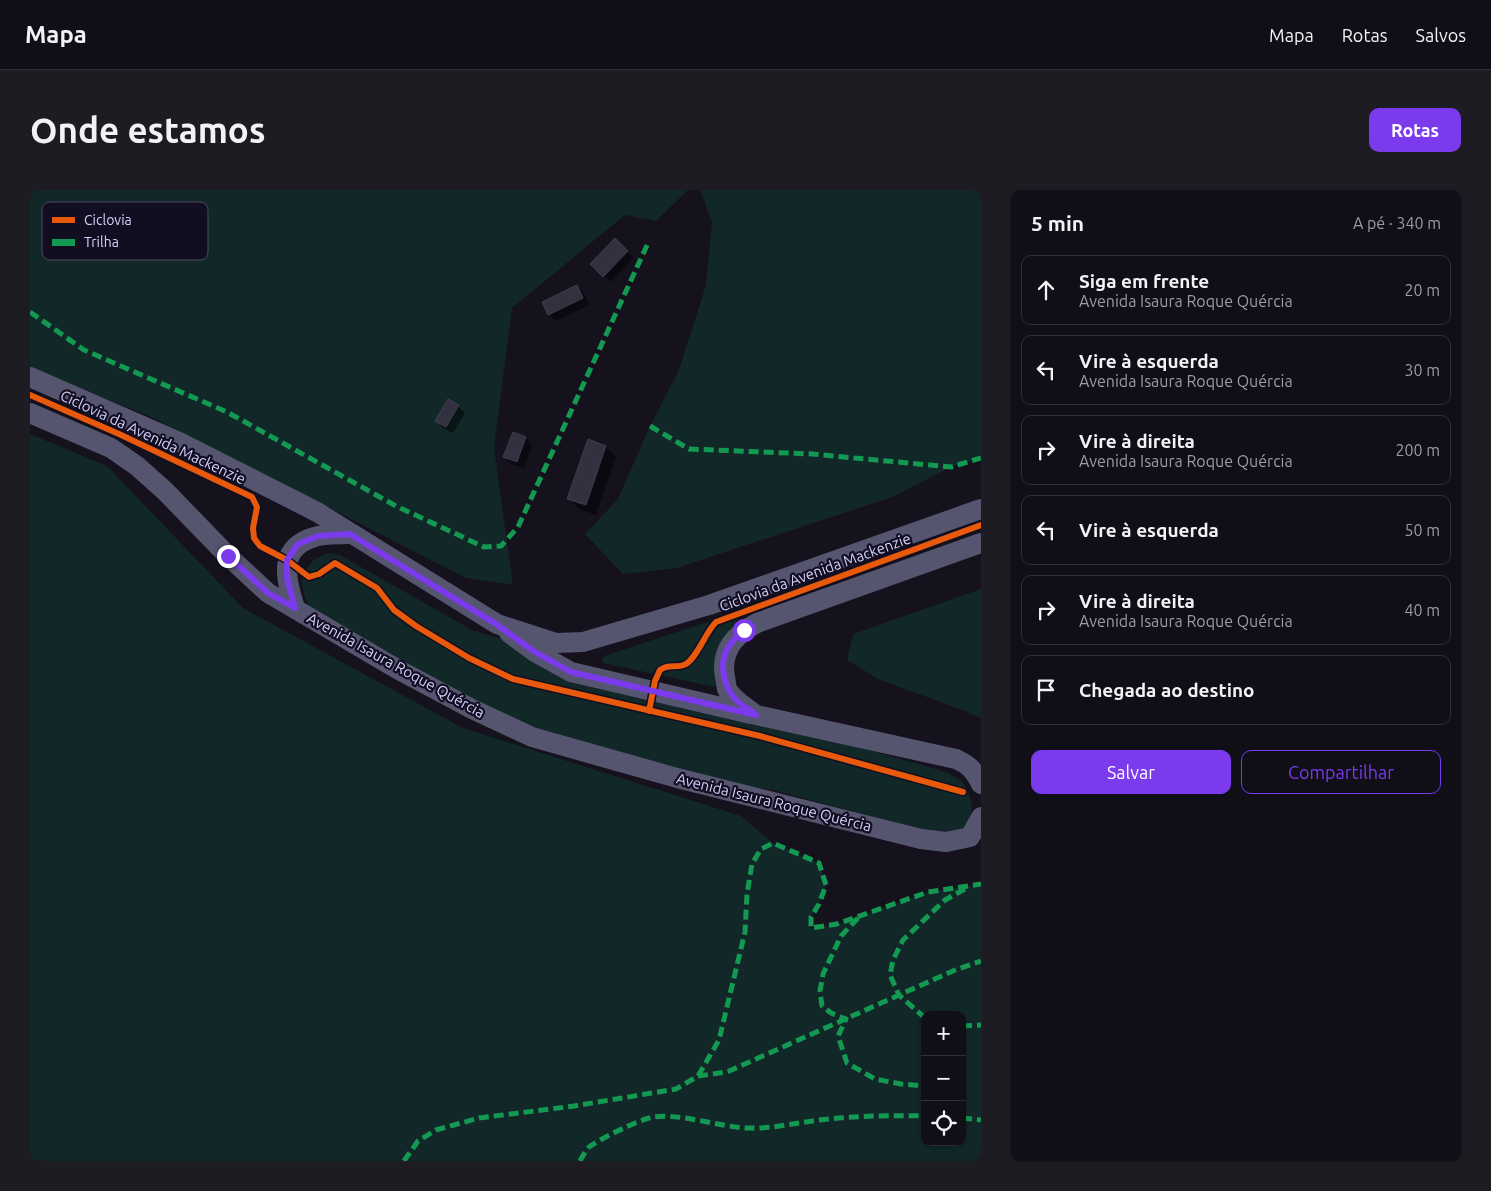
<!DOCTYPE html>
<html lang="pt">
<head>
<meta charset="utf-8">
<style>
  :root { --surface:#100e16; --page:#1e1c23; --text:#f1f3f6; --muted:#9c9ca1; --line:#302e35; --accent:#7c3aed }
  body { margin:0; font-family:Ubuntu,sans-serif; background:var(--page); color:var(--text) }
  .controls { position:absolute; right:15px; bottom:15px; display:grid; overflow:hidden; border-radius:10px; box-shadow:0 1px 4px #0004 }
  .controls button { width:45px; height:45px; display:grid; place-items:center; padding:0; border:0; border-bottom:1px solid var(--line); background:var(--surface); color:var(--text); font:25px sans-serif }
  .stop { position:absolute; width:15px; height:15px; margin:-11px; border:4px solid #7c3aed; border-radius:50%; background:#fff }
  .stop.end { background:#7c3aed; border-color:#fff; box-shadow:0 1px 5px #0008 }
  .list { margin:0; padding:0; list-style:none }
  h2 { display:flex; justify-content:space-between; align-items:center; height:65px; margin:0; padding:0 20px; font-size:21px }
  h2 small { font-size:16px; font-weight:400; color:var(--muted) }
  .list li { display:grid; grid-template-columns:32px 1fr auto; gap:15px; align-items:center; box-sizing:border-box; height:70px; margin:0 10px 10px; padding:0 10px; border:1px solid var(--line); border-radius:10px }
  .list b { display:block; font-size:19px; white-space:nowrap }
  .list p { margin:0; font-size:16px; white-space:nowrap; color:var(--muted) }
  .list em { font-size:16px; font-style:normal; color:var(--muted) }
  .actions { display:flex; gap:10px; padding:15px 20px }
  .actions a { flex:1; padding:11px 0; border:1px solid var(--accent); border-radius:10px; text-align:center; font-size:18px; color:var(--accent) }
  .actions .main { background:var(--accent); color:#fff }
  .icon { flex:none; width:28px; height:28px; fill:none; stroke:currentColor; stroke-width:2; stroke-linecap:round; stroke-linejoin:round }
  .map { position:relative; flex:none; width:951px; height:971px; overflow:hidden; border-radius:10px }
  header { display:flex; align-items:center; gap:30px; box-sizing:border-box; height:70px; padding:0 25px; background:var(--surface); border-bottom:1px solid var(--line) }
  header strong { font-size:24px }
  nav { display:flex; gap:28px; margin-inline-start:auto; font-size:18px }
  .intro { display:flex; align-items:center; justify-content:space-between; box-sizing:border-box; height:120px; padding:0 30px }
  h1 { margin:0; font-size:35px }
  .button { padding:12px 22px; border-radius:10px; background:var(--accent); color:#fff; font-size:18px; font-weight:700 }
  main { display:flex; gap:30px; padding:0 30px }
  aside { flex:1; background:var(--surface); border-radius:10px; box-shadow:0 1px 4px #0004 }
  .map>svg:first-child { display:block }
  .green { fill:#122728; fill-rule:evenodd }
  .shadow { fill:#0007 }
  .building { fill:#33303f; stroke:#413d50 }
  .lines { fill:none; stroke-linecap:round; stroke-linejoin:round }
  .secondary { stroke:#56556f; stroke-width:20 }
  .quiet { stroke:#139951; stroke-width:5; stroke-dasharray:10 5; stroke-linecap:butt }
  .cycleway-casing { stroke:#120e21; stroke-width:9 }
  .cycleway { stroke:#e8590c; stroke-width:6 }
  .route { stroke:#7c3aed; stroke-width:6 }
  .labels { text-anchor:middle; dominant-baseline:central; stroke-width:4.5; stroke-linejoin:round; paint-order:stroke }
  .street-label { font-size:15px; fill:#d6d1fc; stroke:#120e21 }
  .key { fill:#120e21; stroke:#4d4863; stroke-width:1 }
  .key-label { font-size:14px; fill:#d6d1fc }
</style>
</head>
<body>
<header>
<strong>Mapa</strong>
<nav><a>Mapa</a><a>Rotas</a><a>Salvos</a></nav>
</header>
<div class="intro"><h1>Onde estamos</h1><a class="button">Rotas</a></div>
<main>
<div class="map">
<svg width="951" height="971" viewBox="0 0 951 971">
  <rect width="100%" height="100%" fill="#15121d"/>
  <g class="green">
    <path d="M0 0H658L626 31 595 25 482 118 464 258 483 395 436 388 124 228 0 179Z"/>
    <path d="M670 0H951V268L921 277 862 307 647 378 593 384 555 344 588 309 620 236 649 180 676 95 682 32Z"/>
    <path d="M0 244 77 276 213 418 433 538 711 626 743 653 789 673C791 680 797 690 796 697 793 713 780 719 781 738L807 734 898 702 951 694V971H0ZM895 825H932V952H895Z"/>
    <path d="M299 363 310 365 444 441 472 449 492 461 916 582C921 585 926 587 930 590 941 599 945 620 938 631 933 640 923 643 915 646L743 600 700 594 506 540 467 526 282 422 276 411 271 391C278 376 281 368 299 363Z"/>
    <path d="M951 399V528L935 521 848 489 817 470 823 444Z"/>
    <path d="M705 423 708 440 685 497 573 473 572 469 574 466Z"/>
  </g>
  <g class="shadow">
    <path d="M585 50 604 68 581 92 562 74Z"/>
    <path d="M547 96 554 103 559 115 526 131 519 124Z"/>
    <path d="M418 211 428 216 435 223 423 243 413 238 407 231Z"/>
    <path d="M483 244 496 248 502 255 494 278 481 274 475 267Z"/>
    <path d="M576 257 586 267 566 325 549 319 539 308Z"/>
  </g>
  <g class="building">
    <path d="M585 48 598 61 573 87 560 74Z"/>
    <path d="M547 95 553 108 518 125 512 112Z"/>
    <path d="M418 209 429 215 416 237 405 231Z"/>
    <path d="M483 242 496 247 487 272 473 267Z"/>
    <path d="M558 249 576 256 556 315 537 309Z"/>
  </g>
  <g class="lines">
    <g class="secondary">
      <path d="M0 187 149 252 287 322 467 434 526 453 553 452 679 415 951 319"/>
      <path d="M0 223 81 258 107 276 135 301 198 366 238 403 367 479 442 519 502 547 647 588 891 649 916 652 940 647 951 627"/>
      <path d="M951 353 727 433C705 444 690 461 695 487 696 491 696 496 697 499 703 510 716 517 726 525L926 569C939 575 945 581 951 594"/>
      <path d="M265 418C255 387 247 356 288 346 298 344 310 344 320 344"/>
      <path d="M479 443 505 462 541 482 721 524"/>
    </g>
    <g class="quiet">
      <path d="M0 122 54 160 197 222 366 316 454 357 471 356 488 337 619 51"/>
      <path d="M620 236 659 259 782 264 921 277 951 268"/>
      <path d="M828 728 811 746 793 784 790 801 792 816 801 823 816 829 808 846 817 873 845 889 871 894 895 896"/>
      <path d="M895 828 869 805 860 785 863 770 873 750 915 710 935 699"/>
      <path d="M932 836 951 835"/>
      <path d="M668 886 697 882 925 780 951 771"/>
      <path d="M932 928 951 930"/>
      <path d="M374 971 388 951 406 940 449 928 544 916 646 899 668 886 689 850 715 742 717 704 722 674 731 659 743 653 789 673 796 695 789 714 781 727V738L807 734 898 702 951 694"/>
      <path d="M550 971C552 967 555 962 558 958 567 950 607 931 619 928 644 921 689 937 717 938 741 939 765 933 789 930 824 926 859 925 895 926"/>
    </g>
    <defs>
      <g id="cycleway">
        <path d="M0 205 89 244 222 307 227 317 223 338 224 348 230 356 257 370 279 387 289 384 305 373 347 398 364 420 386 436 439 468 483 489 730 546 933 602"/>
        <path d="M619 521 625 491 630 480C639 473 647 479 656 474 668 466 675 443 686 432L951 335"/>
      </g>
    </defs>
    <use href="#cycleway" class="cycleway-casing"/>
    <use href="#cycleway" class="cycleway"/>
  </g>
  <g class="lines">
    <path class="route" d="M198 366 238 403 265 418 257 388V370L268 354 288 346 320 344 466 434 505 462 541 482 726 525C720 520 712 516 707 511 695 499 690 479 695 464 698 454 707 446 714 440"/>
  </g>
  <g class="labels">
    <g class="street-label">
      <text transform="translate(123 247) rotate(25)">Ciclovia da Avenida Mackenzie</text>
      <text transform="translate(785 382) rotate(-20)">Ciclovia da Avenida Mackenzie</text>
      <text transform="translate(366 475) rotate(29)">Avenida Isaura Roque Quércia</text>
      <text transform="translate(744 612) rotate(14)">Avenida Isaura Roque Quércia</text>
    </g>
  </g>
  <rect x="12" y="12" width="166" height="58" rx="8" class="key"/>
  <rect x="22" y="27" width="23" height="6" fill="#e8590c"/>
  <rect x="22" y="49" width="23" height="7" fill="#139951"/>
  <g class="key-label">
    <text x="54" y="35">Ciclovia</text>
    <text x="54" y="57">Trilha</text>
  </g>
</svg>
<div class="controls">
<button>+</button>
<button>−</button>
<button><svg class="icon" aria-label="locate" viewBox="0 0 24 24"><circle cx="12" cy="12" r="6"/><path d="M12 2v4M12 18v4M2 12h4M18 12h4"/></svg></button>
</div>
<div class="stop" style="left:714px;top:440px"></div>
<div class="stop end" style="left:198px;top:366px"></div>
</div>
<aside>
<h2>5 min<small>A pé · 340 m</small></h2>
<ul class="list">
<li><svg class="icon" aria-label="ahead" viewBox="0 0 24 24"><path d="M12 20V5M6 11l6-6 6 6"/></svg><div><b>Siga em frente</b><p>Avenida Isaura Roque Quércia</p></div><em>20 m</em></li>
<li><svg class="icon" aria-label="left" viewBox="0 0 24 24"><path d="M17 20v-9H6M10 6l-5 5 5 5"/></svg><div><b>Vire à esquerda</b><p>Avenida Isaura Roque Quércia</p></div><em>30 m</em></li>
<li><svg class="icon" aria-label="right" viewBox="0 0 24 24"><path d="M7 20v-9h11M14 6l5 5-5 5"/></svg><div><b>Vire à direita</b><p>Avenida Isaura Roque Quércia</p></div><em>200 m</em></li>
<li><svg class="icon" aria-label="left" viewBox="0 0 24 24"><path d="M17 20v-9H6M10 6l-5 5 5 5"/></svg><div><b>Vire à esquerda</b></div><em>50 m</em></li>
<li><svg class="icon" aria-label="right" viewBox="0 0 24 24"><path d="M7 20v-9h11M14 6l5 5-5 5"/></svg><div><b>Vire à direita</b><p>Avenida Isaura Roque Quércia</p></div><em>40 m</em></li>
<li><svg class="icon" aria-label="arrive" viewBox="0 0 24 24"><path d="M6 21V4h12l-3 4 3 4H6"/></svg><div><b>Chegada ao destino</b></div></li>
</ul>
<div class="actions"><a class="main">Salvar</a><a>Compartilhar</a></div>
</aside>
</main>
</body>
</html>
